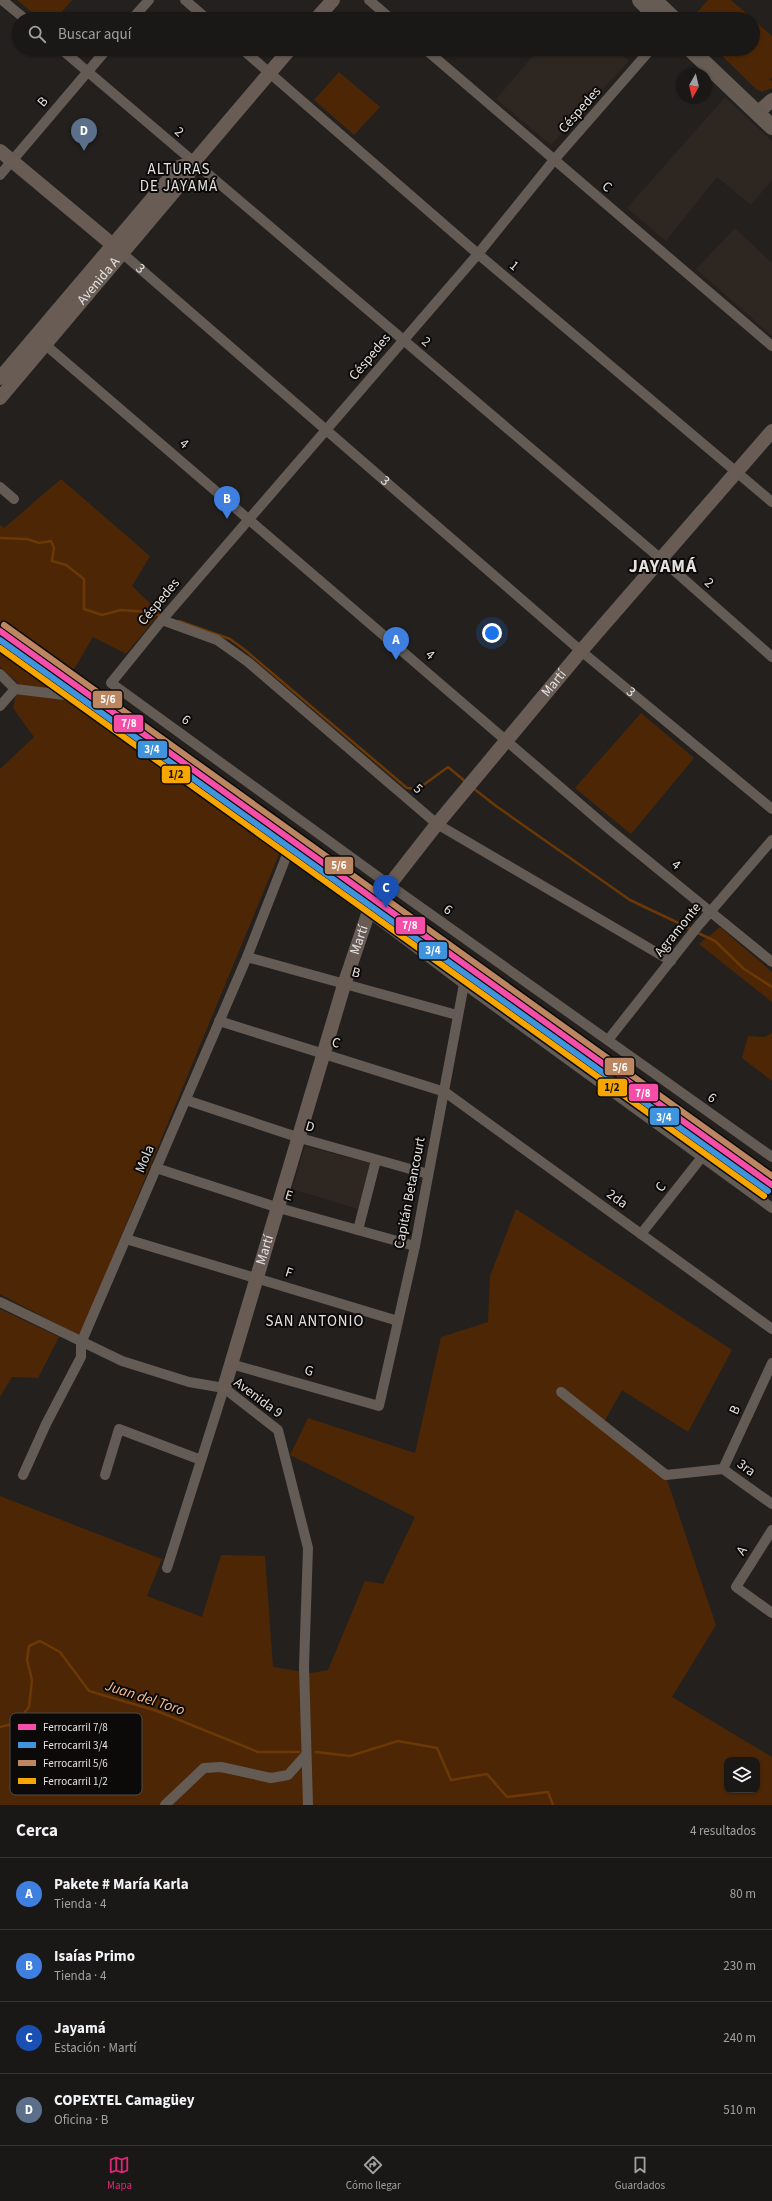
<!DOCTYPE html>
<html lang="es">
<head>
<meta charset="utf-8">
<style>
  :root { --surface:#1a1816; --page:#272523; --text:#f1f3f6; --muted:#9fa0a1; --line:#383735; --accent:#db2777 }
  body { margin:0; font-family:"Source Sans 3",sans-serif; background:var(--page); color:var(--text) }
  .controls { position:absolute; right:12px; bottom:12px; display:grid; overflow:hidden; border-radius:8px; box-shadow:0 1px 3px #0004 }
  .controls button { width:36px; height:36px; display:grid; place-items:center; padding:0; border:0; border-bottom:1px solid var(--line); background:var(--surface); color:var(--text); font:20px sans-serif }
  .compass { position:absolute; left:676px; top:68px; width:36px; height:36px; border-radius:50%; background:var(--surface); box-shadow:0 1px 3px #0004; rotate:188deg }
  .you { position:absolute; left:492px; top:633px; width:14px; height:14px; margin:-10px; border:3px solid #fff; border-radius:50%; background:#1a73e8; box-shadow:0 0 0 6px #1a73e833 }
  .badge { display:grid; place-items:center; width:26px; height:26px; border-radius:50%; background:var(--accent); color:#fff; font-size:13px; font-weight:700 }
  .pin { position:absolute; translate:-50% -33px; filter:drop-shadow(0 1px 2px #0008) }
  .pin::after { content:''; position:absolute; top:21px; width:14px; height:12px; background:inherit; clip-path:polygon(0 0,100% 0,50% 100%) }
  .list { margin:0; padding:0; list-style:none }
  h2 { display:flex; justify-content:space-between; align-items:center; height:52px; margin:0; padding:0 16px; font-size:17px }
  h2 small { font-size:13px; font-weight:400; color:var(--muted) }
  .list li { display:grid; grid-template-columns:26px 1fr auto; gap:12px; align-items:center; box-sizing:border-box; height:72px; padding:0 16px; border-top:1px solid var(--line) }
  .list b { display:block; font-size:15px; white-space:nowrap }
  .list p { margin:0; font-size:13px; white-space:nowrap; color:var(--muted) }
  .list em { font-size:13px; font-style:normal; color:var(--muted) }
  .icon { flex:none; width:22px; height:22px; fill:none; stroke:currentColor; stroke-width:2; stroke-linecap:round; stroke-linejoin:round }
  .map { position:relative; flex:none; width:772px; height:1805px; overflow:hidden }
  .search { position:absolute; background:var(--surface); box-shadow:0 1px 3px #0004; left:12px; right:12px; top:12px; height:44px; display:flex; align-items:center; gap:10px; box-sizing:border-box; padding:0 14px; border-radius:22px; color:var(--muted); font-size:15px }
  .sheet { height:340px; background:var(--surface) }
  nav { display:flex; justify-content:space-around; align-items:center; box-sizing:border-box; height:56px; border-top:1px solid var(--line); background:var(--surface); font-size:11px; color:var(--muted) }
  nav a { display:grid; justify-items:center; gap:2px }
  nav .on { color:var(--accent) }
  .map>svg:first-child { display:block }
  .built { fill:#2e2620 }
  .green { fill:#4d2705; fill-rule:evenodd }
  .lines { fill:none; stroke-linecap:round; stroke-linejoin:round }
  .stream { stroke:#6b3806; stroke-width:2.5 }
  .street { stroke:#645b54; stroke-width:10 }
  .secondary { stroke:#685c55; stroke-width:14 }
  .primary { stroke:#665c53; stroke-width:16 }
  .rail-1-casing { stroke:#0c0a09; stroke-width:9 }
  .rail-2-casing { stroke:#0c0a09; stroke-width:9 }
  .rail-3-casing { stroke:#0c0a09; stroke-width:9 }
  .rail-4-casing { stroke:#0c0a09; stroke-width:9 }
  .rail-1 { stroke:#f54da8; stroke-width:6 }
  .rail-2 { stroke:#4094de; stroke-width:6 }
  .rail-3 { stroke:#bb8660; stroke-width:6 }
  .rail-4 { stroke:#f7a600; stroke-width:6 }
  .labels { text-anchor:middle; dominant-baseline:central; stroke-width:4; stroke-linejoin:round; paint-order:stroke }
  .street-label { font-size:14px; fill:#e5e2e0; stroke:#0c0a09 }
  .neighbourhood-label { font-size:15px; letter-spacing:1px; fill:#e5e2e0; stroke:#0c0a09 }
  .water-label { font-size:15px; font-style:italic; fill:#fabc90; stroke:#0c0a09 }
  .district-label { font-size:18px; font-weight:bold; letter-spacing:1px; fill:#e5e2e0; stroke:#0c0a09 }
  .key { fill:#0c0a09; stroke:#4d4b4a; stroke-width:1 }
  .key-label { font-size:11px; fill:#e5e2e0 }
  .line-badge { stroke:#0c0a09; stroke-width:1.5 }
  .badge-label { font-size:11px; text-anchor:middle; font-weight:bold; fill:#fff }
  .pale-badge-label { font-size:11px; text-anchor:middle; font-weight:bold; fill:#111 }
</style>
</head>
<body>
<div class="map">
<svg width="772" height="1805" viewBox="0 0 772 1805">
  <rect width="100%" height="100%" fill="#23201e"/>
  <g class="built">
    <path d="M539 49H614L629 61 551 145 496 99Z"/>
    <path d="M725 97 772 141V180L751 205 717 177 666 241 627 208Z"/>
    <path d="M735 228 772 263V336L696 269Z"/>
    <path d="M305 1146 370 1163 358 1209 292 1189Z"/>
  </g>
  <g class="green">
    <path d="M17 0H72L56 19H40Z"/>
    <path d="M708 0H731L772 36V78L769 79 772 81V88L762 92 756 89 715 49H753V19H691Z"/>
    <path d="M339 72 380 107 354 135 314 100Z"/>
    <path d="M61 479 150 556 132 586 160 613 126 654 93 637 63 688 282 847 80 1336 0 1294V769L34 737 13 708 18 683 0 667V525L4 528Z"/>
    <path d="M641 713 694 758 631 834 575 788Z"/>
    <path d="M720 927 772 972V1002L699 944Z"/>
    <path d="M772 1033V1081L742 1058 748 1036 765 1037Z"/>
    <path d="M516 1209 732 1350 688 1432 622 1390 602 1426 667 1480 716 1625 672 1697 772 1757V1805H0V1496L162 1559 147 1596 202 1617 221 1555 265 1556 273 1667 311 1673 328 1670 365 1581 383 1584 415 1517 290 1455 308 1418 415 1453 441 1337 488 1322 490 1276ZM727 1760H757V1790H727Z"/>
    <path d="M0 1309 59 1337 38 1378 12 1377 0 1397Z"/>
  </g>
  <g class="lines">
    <g class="stream">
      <path d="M0 538 27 539 39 543 51 541 54 548 52 561 66 565 84 579V609L102 615 121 610 149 612 163 616"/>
      <path d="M179 621 230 639 245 650 407 788 418 789 448 767 466 782"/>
      <path d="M473 788 496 806 630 900 691 929"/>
      <path d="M696 932 715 941 744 969 772 987"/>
      <path d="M0 1727 16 1723 29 1707 32 1680 27 1660 29 1646 40 1641 60 1652 89 1691 157 1711 258 1752H299"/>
      <path d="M316 1752 350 1756 398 1741 437 1748 451 1780 487 1774 507 1797 548 1792 553 1805"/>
    </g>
    <g class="street">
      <path d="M2 0 25 19"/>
      <path d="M185 0 207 19"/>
      <path d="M369 0 391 19"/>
      <path d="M132 19 149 0"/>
      <path d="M61 49 661 559 772 657"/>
      <path d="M242 49 478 254 772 502"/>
      <path d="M425 49 772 346"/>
      <path d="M651 49 554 160 478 254 162 620 111 683 388 884 772 1157"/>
      <path d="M0 175 107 49"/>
      <path id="s1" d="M122 253 581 651 772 809"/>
      <path d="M41 341 609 829 772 962"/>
      <path d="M0 487 14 499"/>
      <path d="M162 620 217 640 248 662 437 824 671 961"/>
      <path d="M0 674 15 689 73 696 266 835 464 984 772 1208"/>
      <path d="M0 706 15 689"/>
      <path d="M247 957 457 1015"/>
      <path d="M219 1021 445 1092 772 1329"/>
      <path d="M608 1040 698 926 772 840"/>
      <path d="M186 1100 300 1138 428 1174"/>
      <path d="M156 1168 279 1208 415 1246"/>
      <path d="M358 1230 376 1160"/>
      <path d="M641 1234 702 1157"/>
      <path d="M126 1239 398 1321"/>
      <path d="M0 1302 122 1361 189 1382 224 1388 278 1430 308 1548 304 1666 308 1805"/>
      <path d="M231 1364 379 1406 415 1246 464 984"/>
      <path d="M561 1392 666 1475 723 1469"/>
      <path d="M723 1469 772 1363"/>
      <path d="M723 1469 772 1504"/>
      <path d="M23 1475 46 1424 81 1357V1343L247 957 288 852"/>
      <path d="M105 1475 119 1429 201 1460"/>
      <path d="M772 1530 736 1587 772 1613"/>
      <path d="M167 1568 224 1388"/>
      <path d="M165 1805 204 1768 221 1767 271 1778 288 1775 305 1756"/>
    </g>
    <g class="secondary">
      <path d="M316 19 333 0"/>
      <path d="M757 113 772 100"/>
      <path d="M0 151 120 251"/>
      <path d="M0 378 179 167 193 163"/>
      <path id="s2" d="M0 398 188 175 193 163 290 49"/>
      <path id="s3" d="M224 1388 344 985 369 911 437 824 581 651 772 431"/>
    </g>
    <g class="primary">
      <path d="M640 0 658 18"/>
      <path d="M654 0 674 19"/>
      <path d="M690 49 772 127"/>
    </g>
    <defs>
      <path id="rail-1" d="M0 631 772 1185"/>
      <path id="rail-2" d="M0 640 768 1191"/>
      <path id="rail-3" d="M4 625 772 1176"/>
      <path id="rail-4" d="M0 648 764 1196"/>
    </defs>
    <use href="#rail-1" class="rail-1-casing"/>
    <use href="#rail-2" class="rail-2-casing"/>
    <use href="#rail-3" class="rail-3-casing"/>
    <use href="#rail-4" class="rail-4-casing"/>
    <use href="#rail-1" class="rail-1"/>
    <use href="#rail-2" class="rail-2"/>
    <use href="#rail-3" class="rail-3"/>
    <use href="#rail-4" class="rail-4"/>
  </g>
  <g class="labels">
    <g class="street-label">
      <text transform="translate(43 102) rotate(-49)">B</text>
      <text transform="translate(580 110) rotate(-49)">Céspedes</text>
      <text transform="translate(179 132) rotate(41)">2</text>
      <text transform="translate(607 187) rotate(40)">C</text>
      <text transform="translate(514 266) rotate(40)">1</text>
      <text stroke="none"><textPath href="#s1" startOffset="24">3</textPath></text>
      <text stroke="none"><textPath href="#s2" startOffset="153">Avenida A</textPath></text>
      <text transform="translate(426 342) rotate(40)">2</text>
      <text transform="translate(370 357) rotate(-50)">Céspedes</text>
      <text transform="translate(184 444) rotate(40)">4</text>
      <text stroke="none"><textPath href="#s1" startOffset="348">3</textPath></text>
      <text transform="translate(709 583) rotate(41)">2</text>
      <text transform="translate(159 602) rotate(-50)">Céspedes</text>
      <text transform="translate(430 655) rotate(41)">4</text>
      <text stroke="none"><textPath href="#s3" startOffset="792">Martí</textPath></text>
      <text stroke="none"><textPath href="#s1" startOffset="672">3</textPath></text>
      <text transform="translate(186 720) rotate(36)">6</text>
      <text transform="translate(418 789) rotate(40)">5</text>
      <text transform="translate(676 865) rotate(39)">4</text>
      <text transform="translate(448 910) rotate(35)">6</text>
      <text transform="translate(678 930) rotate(-51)">Agramonte</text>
      <text stroke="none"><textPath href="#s3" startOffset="468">Martí</textPath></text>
      <text transform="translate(356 973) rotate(15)">B</text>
      <text transform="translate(336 1043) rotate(17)">C</text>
      <text transform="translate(712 1098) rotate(36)">6</text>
      <text transform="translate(310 1127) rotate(16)">D</text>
      <text transform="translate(145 1159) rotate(-67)">Mola</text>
      <text transform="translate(661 1187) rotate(-51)">C</text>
      <text transform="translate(410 1193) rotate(-79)">Capitán Betancourt</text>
      <text transform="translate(289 1196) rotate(16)">E</text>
      <text transform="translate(617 1199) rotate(36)">2da</text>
      <text stroke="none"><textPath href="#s3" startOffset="144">Martí</textPath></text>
      <text transform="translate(289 1273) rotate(17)">F</text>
      <text transform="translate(309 1371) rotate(16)">G</text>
      <text transform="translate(258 1398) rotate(37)">Avenida 9</text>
      <text transform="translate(735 1410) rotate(-65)">B</text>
      <text transform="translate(746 1468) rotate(36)">3ra</text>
      <text transform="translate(742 1551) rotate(-57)">A</text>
    </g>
    <g class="neighbourhood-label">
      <text x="179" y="169">ALTURAS<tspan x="179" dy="17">DE JAYAMÁ</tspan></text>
      <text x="315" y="1321">SAN ANTONIO</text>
    </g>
    <g class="water-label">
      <text transform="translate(145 1698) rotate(18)">Juan del Toro</text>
    </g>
    <g class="district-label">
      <text x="663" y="566">JAYAMÁ</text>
    </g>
  </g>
  <rect x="10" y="1713" width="132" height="82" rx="6" class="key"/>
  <rect x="18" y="1724" width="18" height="6" fill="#f54da8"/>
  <rect x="18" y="1742" width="18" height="6" fill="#4094de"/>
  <rect x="18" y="1760" width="18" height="6" fill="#bb8660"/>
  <rect x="18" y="1778" width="18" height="6" fill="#f7a600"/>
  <g class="key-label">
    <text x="43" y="1731">Ferrocarril 7/8</text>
    <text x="43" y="1749">Ferrocarril 3/4</text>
    <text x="43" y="1767">Ferrocarril 5/6</text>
    <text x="43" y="1785">Ferrocarril 1/2</text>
  </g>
  <g class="line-badge">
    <rect x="92" y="690" width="31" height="19" rx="4" fill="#bb8660"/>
    <rect x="113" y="714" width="31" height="19" rx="4" fill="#f54da8"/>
    <rect x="137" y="740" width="31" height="19" rx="4" fill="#4094de"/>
    <rect x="161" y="765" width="30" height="19" rx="4" fill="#f7a600"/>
    <rect x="324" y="856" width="30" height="19" rx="4" fill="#bb8660"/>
    <rect x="395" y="916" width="31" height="19" rx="4" fill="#f54da8"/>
    <rect x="418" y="941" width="30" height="19" rx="4" fill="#4094de"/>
    <rect x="604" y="1057" width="31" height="19" rx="4" fill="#bb8660"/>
    <rect x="597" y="1078" width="31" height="19" rx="4" fill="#f7a600"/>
    <rect x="628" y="1083" width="31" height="19" rx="4" fill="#f54da8"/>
    <rect x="649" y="1107" width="31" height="19" rx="4" fill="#4094de"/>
  </g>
  <g class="badge-label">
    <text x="108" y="703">5/6</text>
    <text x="129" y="727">7/8</text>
    <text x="152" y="753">3/4</text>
    <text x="339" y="869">5/6</text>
    <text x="410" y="929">7/8</text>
    <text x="433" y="954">3/4</text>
    <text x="620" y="1071">5/6</text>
    <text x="643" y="1097">7/8</text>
    <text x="664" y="1121">3/4</text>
  </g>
  <g class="pale-badge-label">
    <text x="176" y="778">1/2</text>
    <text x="612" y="1091">1/2</text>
  </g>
</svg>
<div class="controls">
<button><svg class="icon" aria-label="layers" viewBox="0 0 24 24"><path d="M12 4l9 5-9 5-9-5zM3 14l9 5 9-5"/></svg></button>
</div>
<svg class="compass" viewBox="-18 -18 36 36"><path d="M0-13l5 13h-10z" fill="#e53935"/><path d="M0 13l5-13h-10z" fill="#9fa0a1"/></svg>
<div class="you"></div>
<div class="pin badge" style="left:396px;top:660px;background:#3f7fe0">A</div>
<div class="pin badge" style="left:227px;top:519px;background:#3f7fe0">B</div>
<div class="pin badge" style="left:386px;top:908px;background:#1a4fb4">C</div>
<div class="pin badge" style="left:84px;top:151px;background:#5c6f8a">D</div>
<div class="search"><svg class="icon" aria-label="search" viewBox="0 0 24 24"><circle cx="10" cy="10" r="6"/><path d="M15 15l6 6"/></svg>Buscar aquí</div>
</div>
<section class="sheet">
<h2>Cerca<small>4 resultados</small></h2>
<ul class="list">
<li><span class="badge" style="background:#3f7fe0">A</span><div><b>Pakete # María Karla</b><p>Tienda · 4</p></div><em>80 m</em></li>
<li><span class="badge" style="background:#3f7fe0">B</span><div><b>Isaías Primo</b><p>Tienda · 4</p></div><em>230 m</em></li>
<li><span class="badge" style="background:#1a4fb4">C</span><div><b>Jayamá</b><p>Estación · Martí</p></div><em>240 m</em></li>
<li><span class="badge" style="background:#5c6f8a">D</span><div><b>COPEXTEL Camagüey</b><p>Oficina · B</p></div><em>510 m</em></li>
</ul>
</section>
<nav>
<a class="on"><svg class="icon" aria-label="map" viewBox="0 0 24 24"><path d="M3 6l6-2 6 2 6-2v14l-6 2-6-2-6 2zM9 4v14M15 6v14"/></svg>Mapa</a>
<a><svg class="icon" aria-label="directions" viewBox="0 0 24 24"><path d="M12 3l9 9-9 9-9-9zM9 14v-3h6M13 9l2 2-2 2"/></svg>Cómo llegar</a>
<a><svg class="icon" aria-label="saved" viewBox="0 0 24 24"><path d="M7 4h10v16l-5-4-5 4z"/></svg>Guardados</a>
</nav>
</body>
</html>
